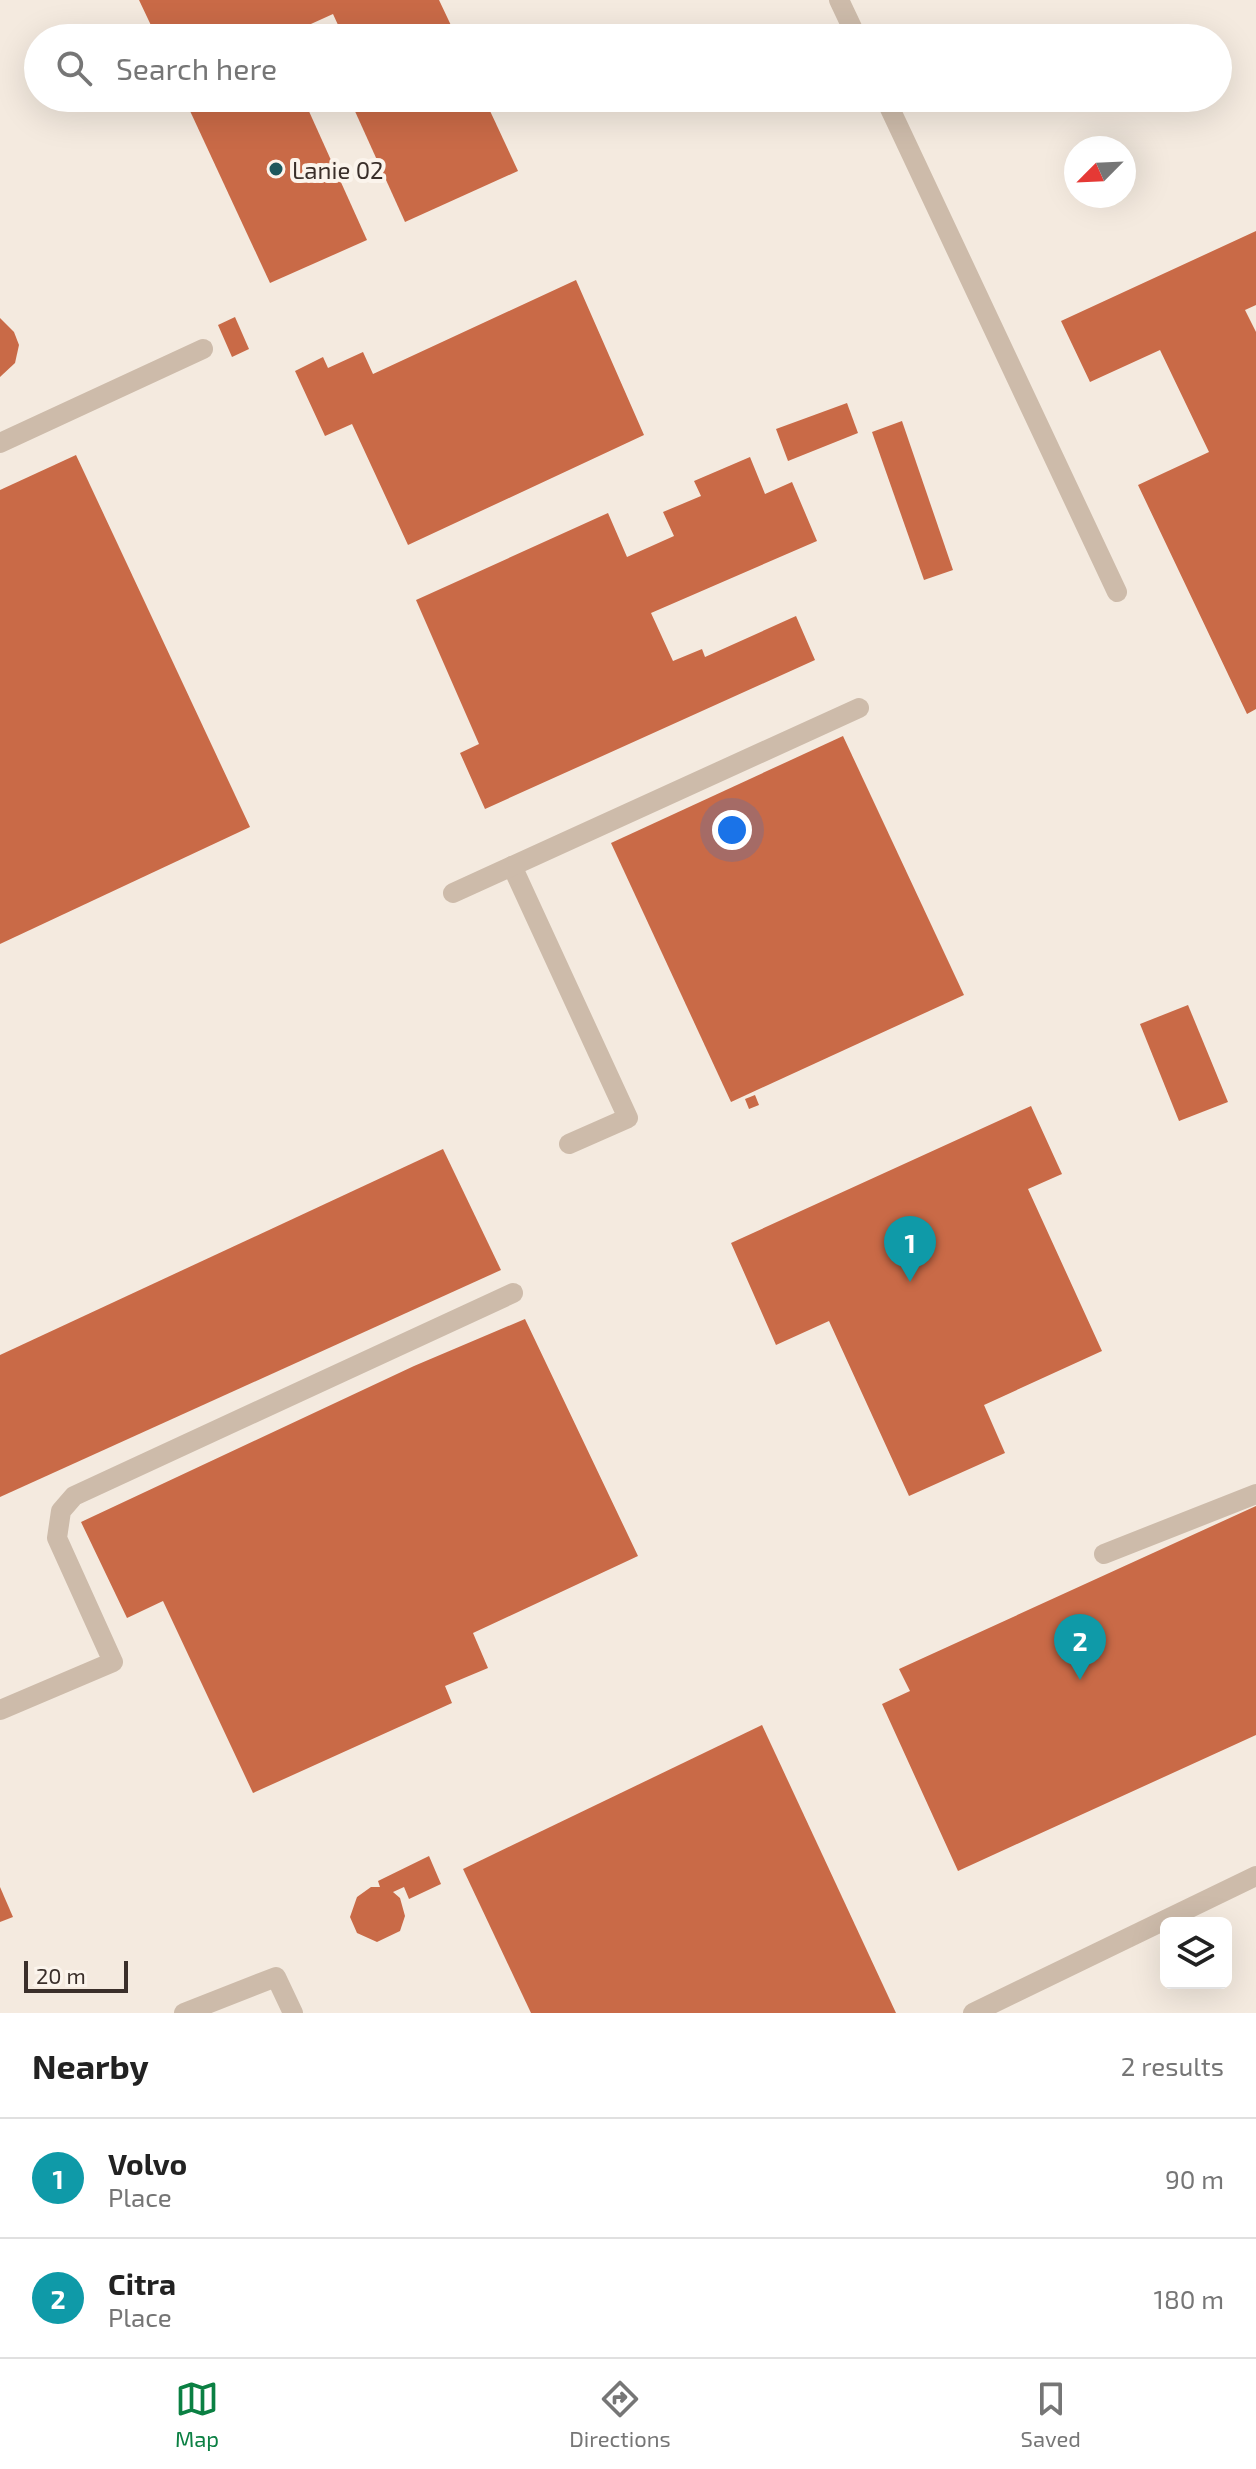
<!DOCTYPE html>
<html lang="en">
<head>
<meta charset="utf-8">
<style>
  :root { --surface:#fff; --page:#f2f2f2; --text:#222; --muted:#767676; --line:#e0e0e0; --accent:#0b8043 }
  body { margin:0; font-family:"Exo 2",sans-serif; background:var(--page); color:var(--text) }
  .controls { position:absolute; right:24px; bottom:24px; display:grid; overflow:hidden; border-radius:12px; box-shadow:0 8px 32px #0002 }
  .controls button { width:72px; height:72px; display:grid; place-items:center; padding:0; border:0; border-bottom:2px solid var(--line); background:var(--surface); color:var(--text); font:40px sans-serif }
  .compass { position:absolute; left:1064px; top:136px; width:72px; height:72px; border-radius:50%; background:var(--surface); box-shadow:0 8px 32px #0002; rotate:246deg }
  .scale { position:absolute; left:24px; bottom:20px; width:104px; box-sizing:border-box; padding-left:8px; border:4px solid #3a2f2a; border-top:0; font-size:22px; line-height:28px; white-space:nowrap; color:#3a2f2a; -webkit-text-stroke:6px #fbf4ec; paint-order:stroke }
  .you { position:absolute; left:732px; top:830px; width:28px; height:28px; margin:-20px; border:6px solid #fff; border-radius:50%; background:#1a73e8; box-shadow:0 0 0 12px #1a73e833 }
  .badge { display:grid; place-items:center; width:52px; height:52px; border-radius:50%; background:var(--accent); color:#fff; font-size:26px; font-weight:700 }
  .pin { position:absolute; translate:-50% -66px; filter:drop-shadow(0 2px 4px #0008) }
  .pin::after { content:''; position:absolute; top:42px; width:28px; height:24px; background:inherit; clip-path:polygon(0 0,100% 0,50% 100%) }
  .list { margin:0; padding:0; list-style:none }
  h2 { display:flex; justify-content:space-between; align-items:center; height:104px; margin:0; padding:0 32px; font-size:34px }
  h2 small { font-size:26px; font-weight:400; color:var(--muted) }
  .list li { display:grid; grid-template-columns:52px 1fr auto; gap:24px; align-items:center; box-sizing:border-box; height:120px; padding:0 32px; border-top:2px solid var(--line) }
  .list b { display:block; font-size:30px; white-space:nowrap }
  .list p { margin:0; font-size:26px; white-space:nowrap; color:var(--muted) }
  .list em { font-size:26px; font-style:normal; color:var(--muted) }
  .icon { flex:none; width:44px; height:44px; fill:none; stroke:currentColor; stroke-width:2; stroke-linecap:round; stroke-linejoin:round }
  .map { position:relative; flex:none; width:1256px; height:2013px; overflow:hidden }
  .search { position:absolute; background:var(--surface); box-shadow:0 8px 32px #0002; left:24px; right:24px; top:24px; height:88px; display:flex; align-items:center; gap:20px; box-sizing:border-box; padding:0 28px; border-radius:44px; color:var(--muted); font-size:30px }
  .sheet { height:344px; background:var(--surface) }
  nav { display:flex; justify-content:space-around; align-items:center; box-sizing:border-box; height:112px; border-top:2px solid var(--line); background:var(--surface); font-size:22px; color:var(--muted) }
  nav a { display:grid; justify-items:center; gap:4px }
  nav .on { color:var(--accent) }
  .map>svg:first-child { display:block }
  .building { fill:#c96a47 }
  .lines { fill:none; stroke-linecap:round; stroke-linejoin:round }
  .minor { stroke:#cdbbaa; stroke-width:20 }
  .poi-dot { fill:#1e585d; stroke:#fbf4ec; stroke-width:3 }
  .labels { text-anchor:middle; dominant-baseline:central; stroke-width:8; stroke-linejoin:round; paint-order:stroke }
  .poi-label { font-size:24px; fill:#3a2f2a; stroke:#fbf4ec; text-anchor:start }
</style>
</head>
<body>
<div class="map">
<svg width="1256" height="2013" viewBox="0 0 1256 2013">
  <rect width="100%" height="100%" fill="#f4eadf"/>
  <g class="building">
    <path d="M139 0H439L457 38H344L333 14 280 38H157Z"/>
    <path d="M184 98H303L367 240 270 283Z"/>
    <path d="M349 98H484L518 171 405 222Z"/>
    <path d="M1256 231V305L1245 310 1256 332V709L1247 714 1138 485 1209 452 1160 350 1090 382 1061 321Z"/>
    <path d="M576 280 644 435 408 545 352 424 325 436 295 371 323 357 328 368 363 352 373 374Z"/>
    <path d="M235 317 249 349 232 357 218 325Z"/>
    <path d="M0 318 14 332 19 345 15 363 0 377Z"/>
    <path d="M847 403 858 433 788 461 776 429Z"/>
    <path d="M902 421 953 570 924 580 872 432Z"/>
    <path d="M76 455 250 827 0 944V490Z"/>
    <path d="M750 457 765 494 792 482 817 541 651 613 673 661 702 649 705 657 796 616 815 660 485 809 460 753 479 744 416 600 608 513 627 557 674 536 663 512 701 496 694 481Z"/>
    <path d="M843 736 964 995 731 1102 611 843Z"/>
    <path d="M1188 1005 1228 1102 1179 1121 1140 1024Z"/>
    <path d="M755 1095 759 1105 749 1109 745 1099Z"/>
    <path d="M1031 1106 1062 1174 1028 1189 1102 1351 984 1405 1005 1453 909 1496 829 1321 776 1345 731 1243Z"/>
    <path d="M443 1149 501 1270 0 1497V1355Z"/>
    <path d="M525 1319 638 1556 473 1633 488 1668 445 1686 452 1703 253 1793 163 1601 127 1618 81 1522 414 1366Z"/>
    <path d="M1256 1506V1735L958 1871 882 1704 910 1691 899 1669Z"/>
    <path d="M762 1725 896 2013H531L463 1869Z"/>
    <path d="M429 1856 441 1884 409 1899 404 1887 393 1892 400 1898 405 1916 400 1931 377 1942 357 1933 350 1917 357 1897 371 1887H380L378 1881Z"/>
    <path d="M0 1887 13 1917 0 1922Z"/>
  </g>
  <g class="lines">
    <g class="minor">
      <path d="M839 0 857 38"/>
      <path d="M885 98 1117 592"/>
      <path d="M0 443 203 349"/>
      <path d="M512 866 628 1118 569 1144"/>
      <path d="M453 893 859 708"/>
      <path d="M1104 1554 1256 1494"/>
      <path d="M0 1710 113 1662 57 1538 61 1511 74 1496 513 1293"/>
      <path d="M184 2013 276 1977 293 2013"/>
      <path d="M973 2013 1256 1876"/>
    </g>
  </g>
  <circle class="poi-dot" cx="276" cy="169" r="8"/>
  <g class="labels">
    <g class="poi-label">
      <text x="292" y="169">Lanie 02</text>
    </g>
  </g>
</svg>
<div class="controls">
<button><svg class="icon" aria-label="layers" viewBox="0 0 24 24"><path d="M12 4l9 5-9 5-9-5zM3 14l9 5 9-5"/></svg></button>
</div>
<svg class="compass" viewBox="-18 -18 36 36"><path d="M0-13l5 13h-10z" fill="#e53935"/><path d="M0 13l5-13h-10z" fill="#767676"/></svg>
<div class="scale">20 m</div>
<div class="you"></div>
<div class="pin badge" style="left:910px;top:1282px;background:#0f9aa8">1</div>
<div class="pin badge" style="left:1080px;top:1680px;background:#0f9aa8">2</div>
<div class="search"><svg class="icon" aria-label="search" viewBox="0 0 24 24"><circle cx="10" cy="10" r="6"/><path d="M15 15l6 6"/></svg>Search here</div>
</div>
<section class="sheet">
<h2>Nearby<small>2 results</small></h2>
<ul class="list">
<li><span class="badge" style="background:#0f9aa8">1</span><div><b>Volvo</b><p>Place</p></div><em>90 m</em></li>
<li><span class="badge" style="background:#0f9aa8">2</span><div><b>Citra</b><p>Place</p></div><em>180 m</em></li>
</ul>
</section>
<nav>
<a class="on"><svg class="icon" aria-label="map" viewBox="0 0 24 24"><path d="M3 6l6-2 6 2 6-2v14l-6 2-6-2-6 2zM9 4v14M15 6v14"/></svg>Map</a>
<a><svg class="icon" aria-label="directions" viewBox="0 0 24 24"><path d="M12 3l9 9-9 9-9-9zM9 14v-3h6M13 9l2 2-2 2"/></svg>Directions</a>
<a><svg class="icon" aria-label="saved" viewBox="0 0 24 24"><path d="M7 4h10v16l-5-4-5 4z"/></svg>Saved</a>
</nav>
</body>
</html>
